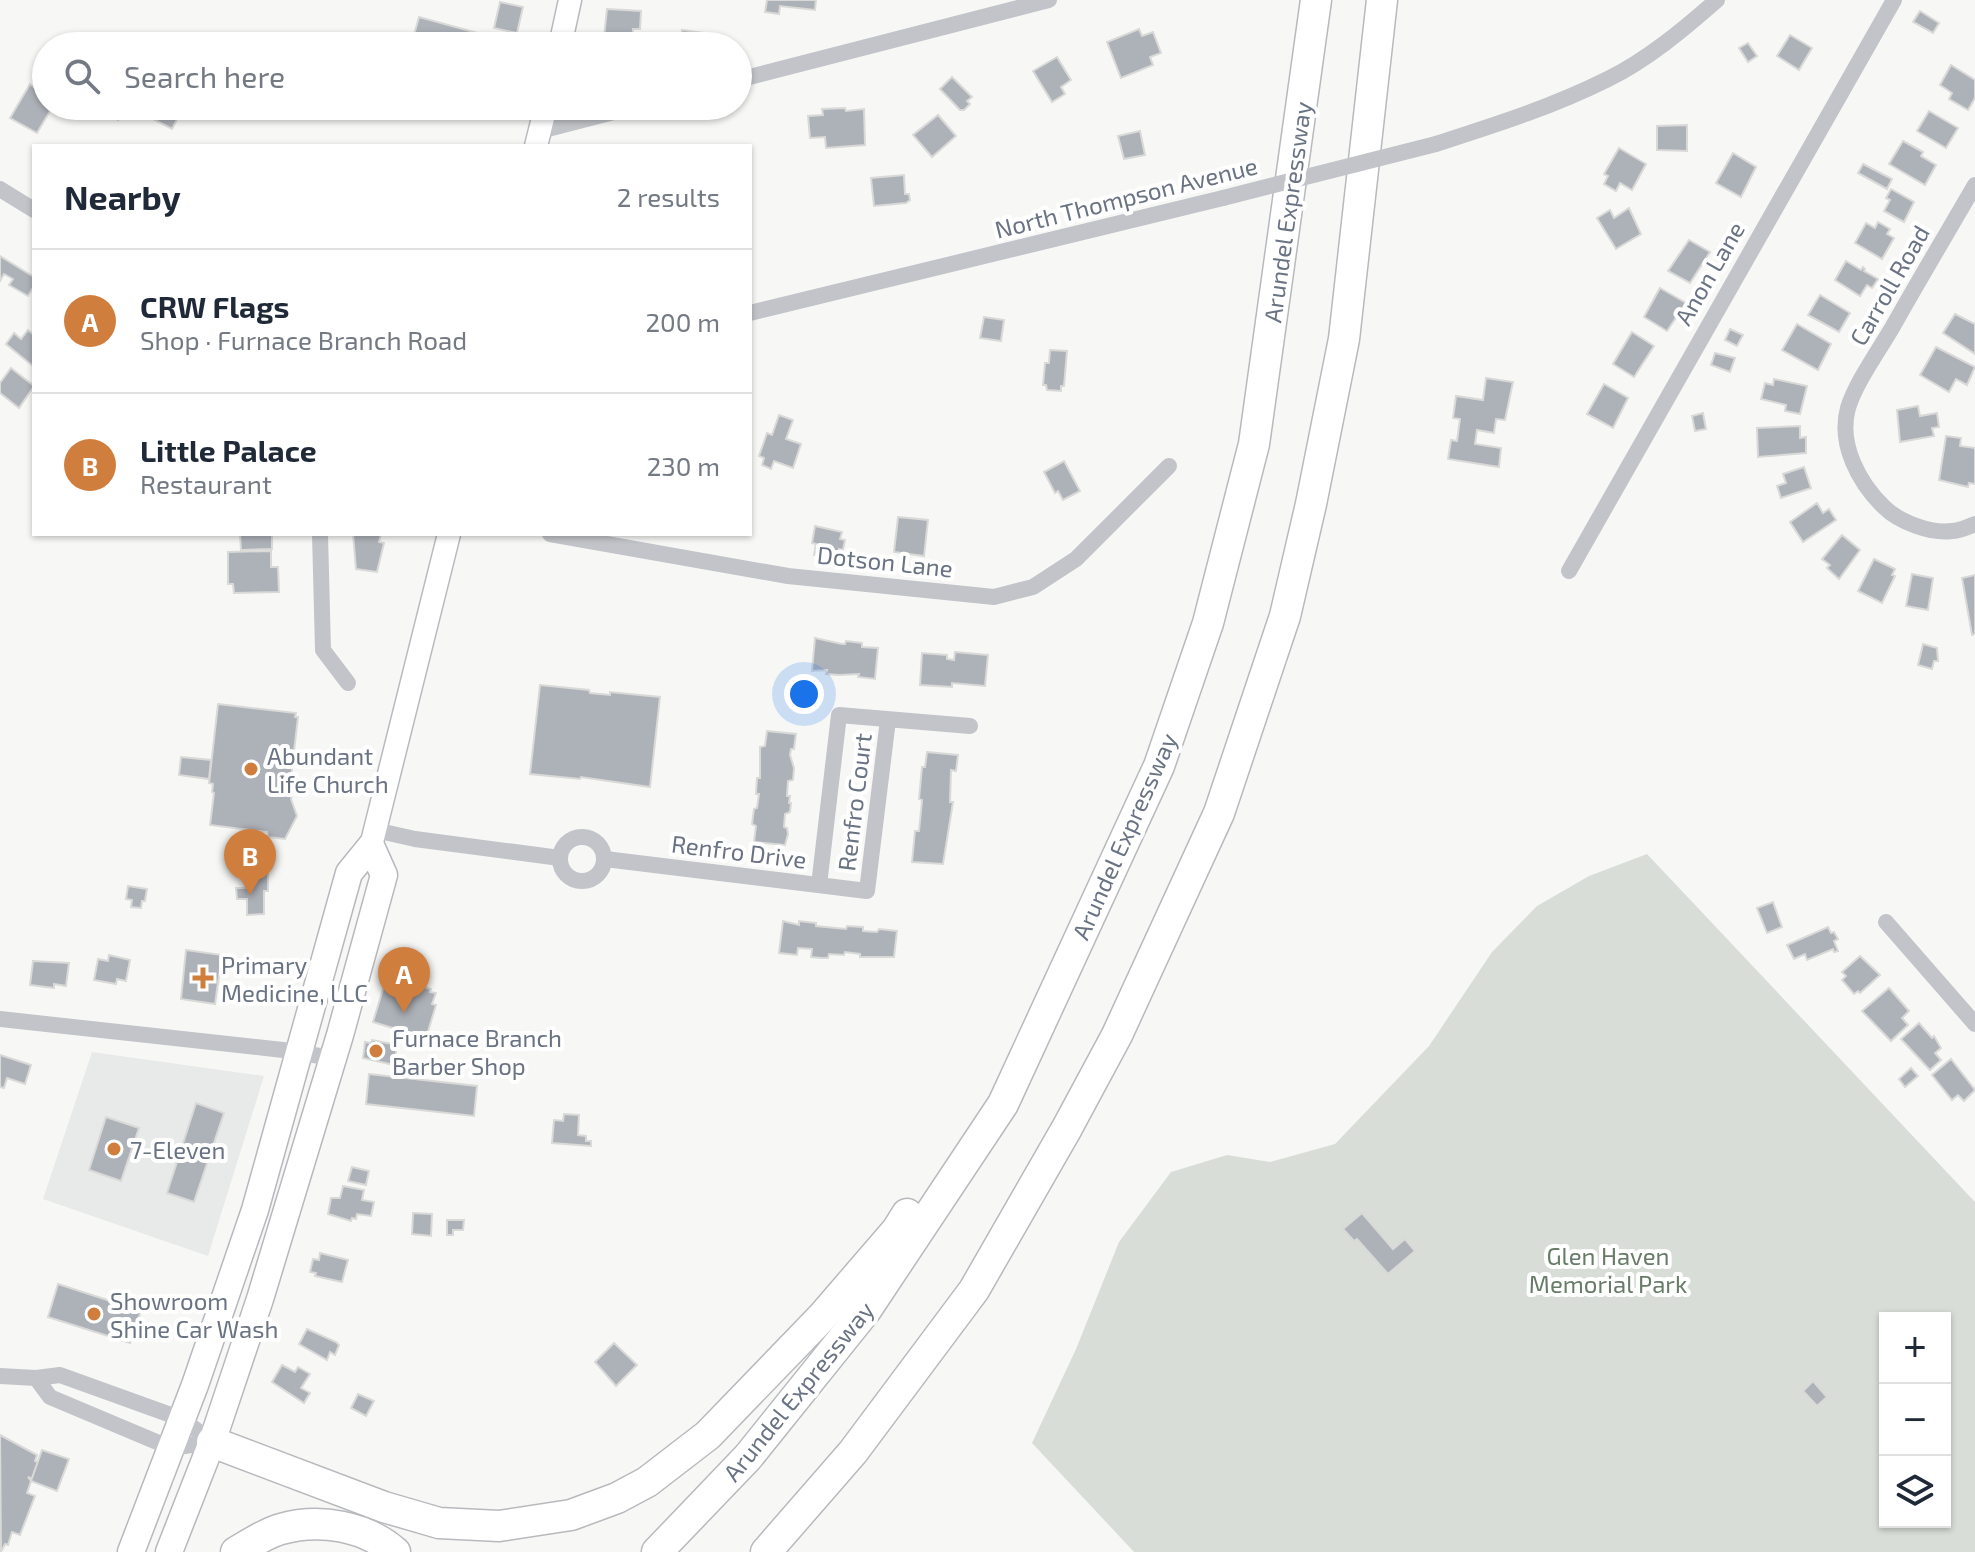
<!DOCTYPE html>
<html lang="en">
<head>
<meta charset="utf-8">
<style>
  :root { --surface:#fff; --page:#f6f6f7; --text:#1f2937; --muted:#747a83; --line:#e0e1e3; --accent:#cf7e3e }
  body { margin:0; font-family:"Exo 2",sans-serif; background:var(--page); color:var(--text) }
  .controls { position:absolute; right:24px; bottom:24px; display:grid; overflow:hidden; border-radius:0px; box-shadow:0 2px 6px #0004 }
  .controls button { width:72px; height:72px; display:grid; place-items:center; padding:0; border:0; border-bottom:2px solid var(--line); background:var(--surface); color:var(--text); font:40px sans-serif }
  .you { position:absolute; left:804px; top:694px; width:28px; height:28px; margin:-20px; border:6px solid #fff; border-radius:50%; background:#1a73e8; box-shadow:0 0 0 12px #1a73e833 }
  .badge { display:grid; place-items:center; width:52px; height:52px; border-radius:50%; background:var(--accent); color:#fff; font-size:26px; font-weight:700 }
  .pin { position:absolute; translate:-50% -66px; filter:drop-shadow(0 2px 4px #0008) }
  .pin::after { content:''; position:absolute; top:42px; width:28px; height:24px; background:inherit; clip-path:polygon(0 0,100% 0,50% 100%) }
  .list { margin:0; padding:0; list-style:none }
  h2 { display:flex; justify-content:space-between; align-items:center; height:104px; margin:0; padding:0 32px; font-size:34px }
  h2 small { font-size:26px; font-weight:400; color:var(--muted) }
  .list li { display:grid; grid-template-columns:52px 1fr auto; gap:24px; align-items:center; box-sizing:border-box; height:144px; padding:0 32px; border-top:2px solid var(--line) }
  .list b { display:block; font-size:30px; white-space:nowrap }
  .list p { margin:0; font-size:26px; white-space:nowrap; color:var(--muted) }
  .list em { font-size:26px; font-style:normal; color:var(--muted) }
  .icon { flex:none; width:44px; height:44px; fill:none; stroke:currentColor; stroke-width:2; stroke-linecap:round; stroke-linejoin:round }
  .map { position:relative; flex:none; width:1975px; height:1552px; overflow:hidden }
  .search { position:absolute; background:var(--surface); box-shadow:0 2px 6px #0004; left:32px; top:32px; width:720px; height:88px; display:flex; align-items:center; gap:20px; box-sizing:border-box; padding:0 28px; border-radius:44px; color:var(--muted); font-size:30px }
  .panel { position:absolute; background:var(--surface); box-shadow:0 2px 6px #0004; left:32px; top:144px; width:720px; height:392px; border-radius:0px }
  .map>svg:first-child { display:block }
  .built { fill:#e8e9e9 }
  .green { fill:#d8ded7; fill-rule:evenodd }
  .building { fill:#adb1b8; stroke:#d9d9d8; stroke-width:2 }
  .lines { fill:none; stroke-linecap:round; stroke-linejoin:round }
  .secondary-casing { stroke:#b7babf; stroke-width:25 }
  .primary-casing { stroke:#b6b8bd; stroke-width:29 }
  .highway-casing { stroke:#b7b9bd; stroke-width:33 }
  .street { stroke:#c2c4c9; stroke-width:16 }
  .secondary { stroke:#fff; stroke-width:22 }
  .primary { stroke:#fff; stroke-width:26 }
  .highway { stroke:#fff; stroke-width:30 }
  .street-bridge { stroke:#c2c4c9; stroke-width:16 }
  .poi-dot { fill:#cf7e3e; stroke:#fff; stroke-width:3 }
  .labels { text-anchor:middle; dominant-baseline:central; stroke-width:8; stroke-linejoin:round; paint-order:stroke }
  .street-label { font-size:24px; fill:#6a7383; stroke:#fff }
  .poi-label { font-size:24px; fill:#6a7383; stroke:#fff; text-anchor:start }
  .park-label { font-size:24px; fill:#687b68; stroke:#fff }
</style>
</head>
<body>
<div class="map">
<svg width="1975" height="1552" viewBox="0 0 1975 1552">
  <rect width="100%" height="100%" fill="#f7f8f6"/>
  <path class="built" d="M92 1052 264 1076 208 1256 43 1199Z"/>
  <path class="green" d="M1647 854 1975 1202V1552H1134L1032 1443 1076 1349 1119 1242 1171 1172 1227 1155 1270 1162 1335 1144 1429 1046 1492 952 1537 906 1589 876ZM1885 1318H1945V1522H1885Z"/>
  <g class="building">
    <path d="M816 0 815 10 780 6 779 14 765 12 767 0Z"/>
    <path d="M500 2 523 7 517 33 494 28Z"/>
    <path d="M607 9 641 11 640 29H633L632 46H603Z"/>
    <path d="M1920 11 1939 23 1933 33 1913 22Z"/>
    <path d="M419 17 481 34 478 46H411Z"/>
    <path d="M1139 29 1142 36 1153 32 1161 53 1150 57 1153 65 1121 78 1107 42Z"/>
    <path d="M682 30 704 33 702 46H681Z"/>
    <path d="M1790 35 1812 48 1799 70 1777 56Z"/>
    <path d="M1748 43 1757 56 1748 62 1739 48Z"/>
    <path d="M1057 57 1071 80 1061 87 1065 94 1052 102 1033 71Z"/>
    <path d="M1951 65 1975 80V98L1968 110 1949 99 1952 93 1940 85Z"/>
    <path d="M952 77 972 97 967 101 970 104 964 110H960L940 89Z"/>
    <path d="M46 81V106H53L37 133 10 118 30 84 35 88 38 83Z"/>
    <path d="M95 106H126L118 120Z"/>
    <path d="M163 106H173L182 110 172 129 155 120Z"/>
    <path d="M845 108 846 111 864 109 865 145 826 148 825 137 810 138 808 116 823 115 822 109Z"/>
    <path d="M1929 111 1958 128 1946 148 1917 131Z"/>
    <path d="M938 115 956 136 932 157 913 135Z"/>
    <path d="M1687 125V151L1657 150V126Z"/>
    <path d="M1140 131 1145 155 1124 159 1118 136Z"/>
    <path d="M1903 141 1923 152 1921 156 1936 165 1925 185 1889 164Z"/>
    <path d="M1619 148 1646 164 1632 190 1620 183 1616 191 1604 184 1608 176 1604 174Z"/>
    <path d="M1733 153 1756 167 1741 197 1716 183Z"/>
    <path d="M1863 164 1892 179 1887 189 1858 173Z"/>
    <path d="M904 175 905 194H909L910 200 906 203 874 206 871 178Z"/>
    <path d="M1891 189 1914 202 1904 222 1884 211 1890 200 1886 198Z"/>
    <path d="M1629 208 1641 234 1616 249 1597 218 1610 210 1614 218Z"/>
    <path d="M1878 222 1890 229 1887 234 1894 238 1882 259 1855 243 1866 223 1875 228Z"/>
    <path d="M1689 240 1710 252 1690 283 1668 271Z"/>
    <path d="M0 256 34 277V286L28 296 9 285 13 279 4 274 0 281Z"/>
    <path d="M1846 261 1861 270 1863 267 1865 269 1864 271 1878 279 1872 288 1867 285 1860 296 1835 280Z"/>
    <path d="M1660 288 1686 303 1667 331 1644 317Z"/>
    <path d="M1820 295 1850 313 1839 332 1808 315Z"/>
    <path d="M1955 314 1975 324V354L1943 333Z"/>
    <path d="M984 317 1004 320 1001 341 980 338Z"/>
    <path d="M1797 324 1831 344 1818 370 1782 350Z"/>
    <path d="M1730 329 1743 335 1737 346 1725 340Z"/>
    <path d="M28 330 34 335V367L6 344 14 333 21 339Z"/>
    <path d="M1632 332 1654 346 1634 377 1613 364Z"/>
    <path d="M1936 347 1975 367 1967 385 1956 379 1949 392 1920 375Z"/>
    <path d="M1050 350 1067 351 1064 386H1061V391L1047 390 1046 385H1043L1045 363H1049Z"/>
    <path d="M1715 353 1735 358 1730 372 1711 365Z"/>
    <path d="M11 368 34 386 19 408 0 393V383Z"/>
    <path d="M1486 378 1513 382 1505 420 1496 419 1494 433 1477 430 1475 444 1501 448 1499 467 1448 459 1451 440 1457 441 1460 419 1453 418 1456 396 1483 400Z"/>
    <path d="M1774 379 1807 386 1800 414 1785 411 1786 405 1761 399 1765 383 1773 385Z"/>
    <path d="M1604 384 1628 398 1613 428 1587 414Z"/>
    <path d="M1918 406 1920 416 1937 413 1939 427 1932 428 1934 436 1900 442 1897 410Z"/>
    <path d="M1703 413 1706 429 1695 431 1692 416Z"/>
    <path d="M779 415 793 420 786 439 801 444 793 468 774 461 771 469 762 465 764 458 759 456 767 433 772 435Z"/>
    <path d="M1800 426V438L1806 437V453L1758 457 1757 428Z"/>
    <path d="M1946 436 1961 438 1960 446 1975 448V484L1969 483 1968 487 1939 480Z"/>
    <path d="M1064 461 1080 491 1063 500 1058 491 1055 493 1044 472Z"/>
    <path d="M1804 467 1811 488 1781 498 1777 486 1786 483 1783 474Z"/>
    <path d="M1817 503 1823 513 1829 509 1836 520 1803 542 1790 522Z"/>
    <path d="M898 517 928 520 924 556 894 552Z"/>
    <path d="M815 526 842 532 840 539 845 540 843 550 839 549 834 565 818 561 819 556 814 555 816 544 812 543Z"/>
    <path d="M240 534H272V549L241 550Z"/>
    <path d="M353 534H381L379 542 384 543 377 572 356 569Z"/>
    <path d="M1842 535 1860 550 1839 579 1827 568 1830 565 1822 559Z"/>
    <path d="M271 551V567H278L279 592 234 593 233 584H228V552Z"/>
    <path d="M1874 559 1895 569 1892 575 1895 576 1882 603 1858 591Z"/>
    <path d="M1912 574 1933 578 1928 610 1906 606Z"/>
    <path d="M1975 575V634L1972 635 1962 578Z"/>
    <path d="M815 638 842 644H845L846 641 862 643V647L878 648 875 679 858 677 859 674 839 675 826 674 827 670 812 671Z"/>
    <path d="M1923 644 1937 648 1938 661H1934L1932 669 1918 665Z"/>
    <path d="M955 652 988 655 985 686 952 683V687L920 685 922 653 947 655V659L954 660Z"/>
    <path d="M540 685 589 690 590 693 610 695V692L660 697 650 787 581 777 580 779 530 774Z"/>
    <path d="M218 704 296 713 295 717H298L290 786H295L291 799 297 816 285 839 268 837 267 832 210 825 214 793 212 792 213 784 209 783Z"/>
    <path d="M767 731 796 734 794 749H791L790 755 794 768 793 780 788 781 787 796H790L789 803H791L790 812 785 814 784 827 787 828 788 834 785 845 754 842 756 826 752 824 754 809 757 808 759 794H756L757 778H760V747L765 746Z"/>
    <path d="M927 752 958 755 956 771 951 770 950 802H953L943 864 912 862 915 831H919L921 811 922 800 919 799 922 767H925Z"/>
    <path d="M181 757 211 760 209 779 179 775Z"/>
    <path d="M245 871H268V891H264V914L247 915V899H237L236 888H246Z"/>
    <path d="M128 886 147 889 145 901H142L141 908 131 907 132 900 126 899Z"/>
    <path d="M1773 902 1782 927 1767 933 1757 908Z"/>
    <path d="M783 921 799 925V921L816 923V926L846 929 847 926 863 927V931L877 932 879 929 897 931 894 957H860V954L845 952 844 955 829 954 828 958H822L811 957 812 949 798 948 797 955 779 953Z"/>
    <path d="M1828 927 1831 933 1834 932 1838 939 1834 941 1838 951 1834 952 1833 949 1807 960 1805 954 1794 959 1787 945Z"/>
    <path d="M186 950 222 955 215 1004 181 999Z"/>
    <path d="M109 955 130 960 126 981 117 979 116 984 94 980 98 959 108 961Z"/>
    <path d="M1860 956 1880 975 1860 993 1858 991 1854 994 1842 980 1846 976 1842 972Z"/>
    <path d="M33 961 69 963 66 986 54 984V988L30 985Z"/>
    <path d="M387 976 431 989 430 992 436 993 432 1004 436 1005 426 1038 373 1022Z"/>
    <path d="M1889 988 1909 1011 1902 1018 1908 1025 1891 1041 1862 1011Z"/>
    <path d="M1919 1023 1932 1038 1934 1036 1941 1048 1935 1053 1941 1060 1930 1070 1901 1039Z"/>
    <path d="M372 1040 397 1045 394 1065 363 1058 365 1042 371 1043Z"/>
    <path d="M0 1055 31 1065 25 1084 7 1078 4 1088 0 1087Z"/>
    <path d="M1951 1059 1975 1090 1964 1101 1958 1095 1952 1100 1932 1075Z"/>
    <path d="M1911 1068 1918 1076 1905 1087 1899 1079Z"/>
    <path d="M369 1074 477 1086 474 1116 366 1104Z"/>
    <path d="M196 1103 224 1113 194 1202 167 1193Z"/>
    <path d="M564 1114 579 1115 578 1135 586 1136V1141H591V1146L552 1143 554 1120 563 1121Z"/>
    <path d="M106 1117 139 1128 121 1181 89 1170Z"/>
    <path d="M352 1167 369 1171 366 1185 348 1181Z"/>
    <path d="M343 1186 364 1190 362 1200 374 1202 371 1216 357 1214 356 1219 352 1218 351 1221 328 1214 331 1198H340Z"/>
    <path d="M413 1213 432 1214 431 1236 412 1234Z"/>
    <path d="M1362 1213 1393 1249 1405 1239 1415 1251 1388 1274 1357 1239 1354 1241 1343 1229Z"/>
    <path d="M447 1220H464L463 1230H453V1235H447Z"/>
    <path d="M320 1253 348 1260 342 1282 315 1276 316 1273 310 1272 313 1259 319 1260Z"/>
    <path d="M58 1284 141 1311 130 1343 48 1317Z"/>
    <path d="M307 1329 336 1342 339 1345 335 1355 330 1352 327 1360 299 1344Z"/>
    <path d="M614 1343 637 1365 616 1386 595 1362Z"/>
    <path d="M282 1365 295 1372 298 1367 310 1374 301 1388 310 1393 304 1403 272 1382Z"/>
    <path d="M1813 1381 1827 1397 1817 1406 1803 1391Z"/>
    <path d="M358 1394 374 1401 366 1416 351 1408Z"/>
    <path d="M0 1435 37 1455 35 1461 38 1462 32 1479 28 1477 31 1481 27 1493 35 1496 20 1535 12 1532 8 1545 5 1544 1 1552Z"/>
    <path d="M42 1450 69 1459 57 1491 31 1481Z"/>
  </g>
  <g class="lines">
    <defs>
      <g id="secondary">
        <path d="M560 46 570 0"/>
        <path d="M536 146 546 106"/>
        <path d="M371 846 449 534"/>
      </g>
      <path id="primary" d="M131 1552 195 1385 255 1210 349 873 371 846 384 875 340 1035 260 1299 212 1442 169 1552"/>
      <g id="highway">
        <path d="M212 1442 384 1507 439 1523 499 1526 571 1515 617 1498 647 1482 708 1435 822 1317 897 1230 907 1214"/>
        <path d="M236 1552C250 1544 266 1533 281 1529 320 1518 365 1526 395 1552"/>
        <path d="M657 1552 748 1457 866 1310 1003 1104 1159 766 1208 623 1254 444 1316 0"/>
        <path d="M766 1552 853 1452 974 1290 1067 1128 1117 1035 1219 813 1285 616 1311 504 1344 339 1382 0"/>
      </g>
    </defs>
    <use href="#secondary" class="secondary-casing"/>
    <use href="#primary" class="primary-casing"/>
    <use href="#highway" class="highway-casing"/>
    <g class="street">
      <path d="M738 80 1049 0"/>
      <path d="M540 131 637 106"/>
      <path d="M1436 144C1495 125 1552 107 1608 79 1647 60 1684 29 1717 0"/>
      <path d="M1975 185C1947 233 1919 280 1892 328 1879 350 1855 384 1848 408 1838 444 1859 483 1884 507 1899 522 1931 534 1952 531 1959 531 1968 527 1975 524"/>
      <path d="M0 189 34 210"/>
      <path d="M750 313 1223 198"/>
      <path d="M320 534 323 650 348 683"/>
      <path d="M550 534 788 576 994 597 1033 587 1076 559 1169 466"/>
      <path d="M1569 571 1894 0"/>
      <path d="M375 830 415 839 560 858"/>
      <circle cx="582" cy="859" r="22"/>
      <path d="M605 859 867 891 888 720"/>
      <path d="M819 885 839 715 970 726"/>
      <path d="M1886 922 1975 1024"/>
      <path d="M0 1019 283 1050 332 1058"/>
      <path d="M0 1376 36 1378 60 1375 182 1419 212 1442"/>
      <path d="M36 1378 50 1397 171 1448 212 1442"/>
    </g>
    <use href="#secondary" class="secondary"/>
    <use href="#primary" class="primary"/>
    <use href="#highway" class="highway"/>
    <path class="street-bridge" d="M1223 198 1436 144"/>
  </g>
  <g class="poi-dot">
    <circle cx="251" cy="769" r="8"/>
    <path d="M199 966h8v8h8v8h-8v8h-8v-8h-8v-8h8z"/>
    <circle cx="376" cy="1051" r="8"/>
    <circle cx="114" cy="1149" r="8"/>
    <circle cx="94" cy="1314" r="8"/>
  </g>
  <g class="labels">
    <g class="street-label">
      <text transform="translate(1126 197) rotate(-14)">North Thompson Avenue</text>
      <text transform="translate(1287 212) rotate(-82)">Arundel Expressway</text>
      <text transform="translate(1709 273) rotate(-60)">Anon Lane</text>
      <text transform="translate(1889 285) rotate(-60)">Carroll Road</text>
      <text transform="translate(885 561) rotate(6)">Dotson Lane</text>
      <text transform="translate(854 802) rotate(-83)">Renfro Court</text>
      <text transform="translate(1124 836) rotate(-66)">Arundel Expressway</text>
      <text transform="translate(739 851) rotate(7)">Renfro Drive</text>
      <text transform="translate(798 1391) rotate(-51)">Arundel Expressway</text>
    </g>
    <g class="poi-label">
      <text x="267" y="755">Abundant<tspan x="267" dy="28">Life Church</tspan></text>
      <text x="221" y="964">Primary<tspan x="221" dy="28">Medicine, LLC</tspan></text>
      <text x="392" y="1037">Furnace Branch<tspan x="392" dy="28">Barber Shop</tspan></text>
      <text x="130" y="1149">7-Eleven</text>
      <text x="110" y="1300">Showroom<tspan x="110" dy="28">Shine Car Wash</tspan></text>
    </g>
    <g class="park-label">
      <text x="1608" y="1255">Glen Haven<tspan x="1608" dy="28">Memorial Park</tspan></text>
    </g>
  </g>
</svg>
<div class="controls">
<button>+</button>
<button>−</button>
<button><svg class="icon" aria-label="layers" viewBox="0 0 24 24"><path d="M12 4l9 5-9 5-9-5zM3 14l9 5 9-5"/></svg></button>
</div>
<div class="you"></div>
<div class="pin badge" style="left:404px;top:1013px">A</div>
<div class="pin badge" style="left:250px;top:895px">B</div>
<div class="search"><svg class="icon" aria-label="search" viewBox="0 0 24 24"><circle cx="10" cy="10" r="6"/><path d="M15 15l6 6"/></svg>Search here</div>
<section class="panel">
<h2>Nearby<small>2 results</small></h2>
<ul class="list">
<li><span class="badge">A</span><div><b>CRW Flags</b><p>Shop · Furnace Branch Road</p></div><em>200 m</em></li>
<li><span class="badge">B</span><div><b>Little Palace</b><p>Restaurant</p></div><em>230 m</em></li>
</ul>
</section>
</div>
</body>
</html>
